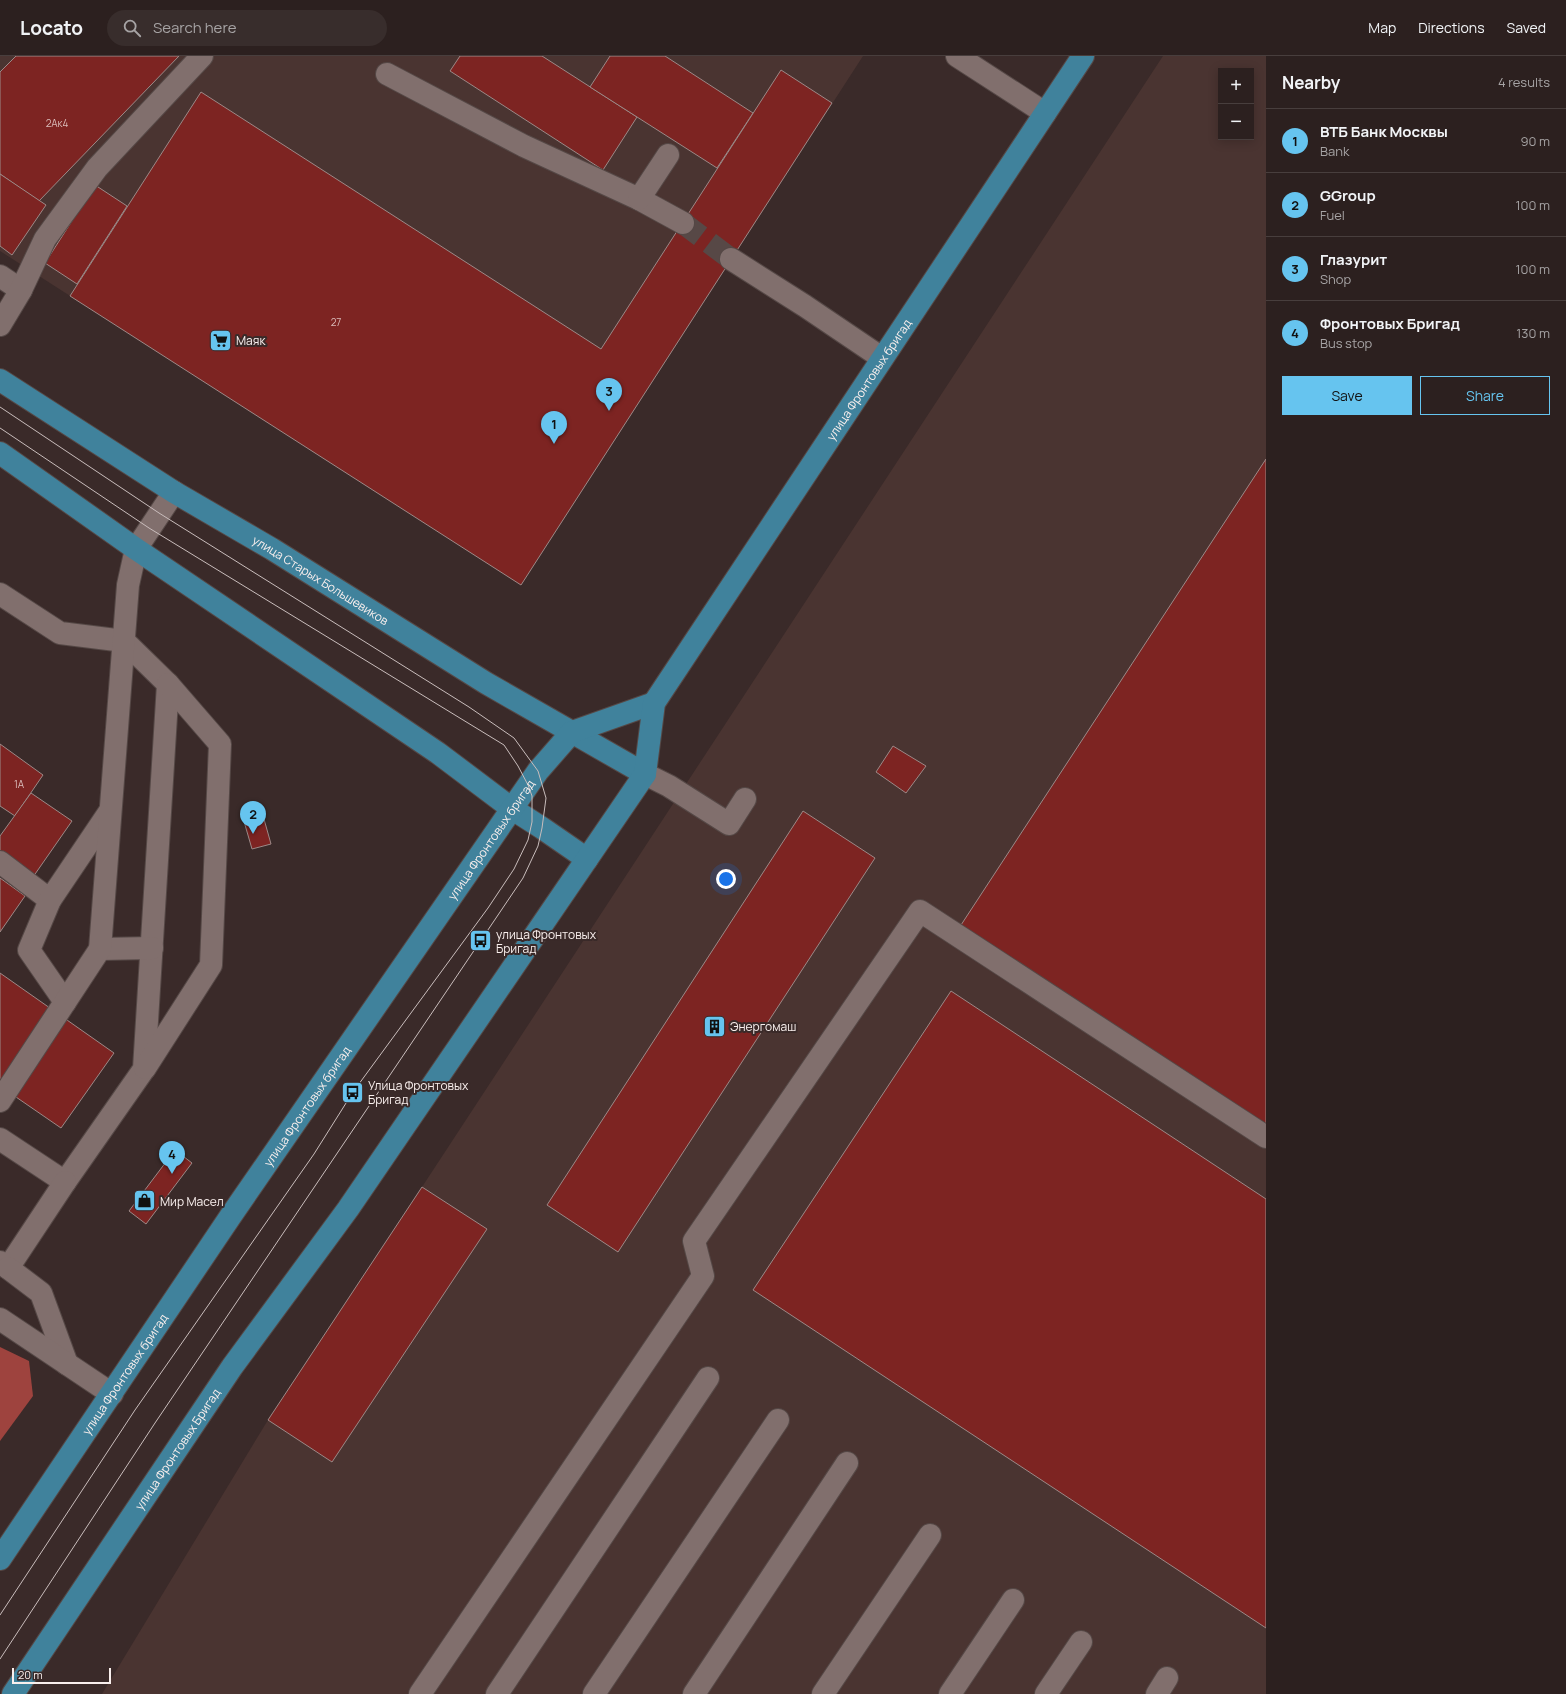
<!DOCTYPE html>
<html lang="en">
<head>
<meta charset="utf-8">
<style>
  :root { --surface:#2c201f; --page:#382d2c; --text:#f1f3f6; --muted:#a6a3a4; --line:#483e3d; --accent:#66c4ef }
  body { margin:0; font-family:Manrope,sans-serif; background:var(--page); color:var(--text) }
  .controls { position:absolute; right:12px; top:12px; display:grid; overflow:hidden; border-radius:0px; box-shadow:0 2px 10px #0003 }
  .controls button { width:36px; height:36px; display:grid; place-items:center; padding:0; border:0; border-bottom:1px solid var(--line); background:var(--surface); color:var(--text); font:20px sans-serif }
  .scale { position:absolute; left:12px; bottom:10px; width:99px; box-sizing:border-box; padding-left:4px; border:2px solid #f9efed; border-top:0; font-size:11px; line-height:14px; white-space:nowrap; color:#f9efed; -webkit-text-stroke:3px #3a2a29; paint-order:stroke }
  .you { position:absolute; left:726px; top:823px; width:14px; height:14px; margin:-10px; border:3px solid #fff; border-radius:50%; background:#1a73e8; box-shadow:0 0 0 6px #1a73e833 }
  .badge { display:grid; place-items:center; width:26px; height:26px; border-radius:50%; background:var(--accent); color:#111; font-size:13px; font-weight:700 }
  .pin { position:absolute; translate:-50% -33px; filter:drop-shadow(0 1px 2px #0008) }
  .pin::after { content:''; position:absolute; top:21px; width:14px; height:12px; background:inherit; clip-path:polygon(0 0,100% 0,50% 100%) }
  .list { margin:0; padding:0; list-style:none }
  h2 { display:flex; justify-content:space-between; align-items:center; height:52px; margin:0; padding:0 16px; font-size:17px }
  h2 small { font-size:13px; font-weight:400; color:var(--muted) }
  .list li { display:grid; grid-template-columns:26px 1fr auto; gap:12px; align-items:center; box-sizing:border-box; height:64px; padding:0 16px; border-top:1px solid var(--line) }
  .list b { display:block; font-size:15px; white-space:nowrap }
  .list p { margin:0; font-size:13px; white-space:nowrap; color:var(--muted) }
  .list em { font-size:13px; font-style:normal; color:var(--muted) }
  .actions { display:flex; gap:8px; padding:12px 16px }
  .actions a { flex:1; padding:9px 0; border:1px solid var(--accent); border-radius:0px; text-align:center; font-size:14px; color:var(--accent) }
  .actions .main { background:var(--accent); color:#111 }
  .icon { flex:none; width:22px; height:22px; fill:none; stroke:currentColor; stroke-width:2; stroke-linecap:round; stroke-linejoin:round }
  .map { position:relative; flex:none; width:1266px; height:1638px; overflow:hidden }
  header { display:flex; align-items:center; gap:24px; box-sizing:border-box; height:56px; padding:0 20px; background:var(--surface); border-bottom:1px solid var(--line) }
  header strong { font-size:19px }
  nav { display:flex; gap:22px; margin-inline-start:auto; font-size:14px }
  .search { width:280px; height:36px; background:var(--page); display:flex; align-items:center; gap:10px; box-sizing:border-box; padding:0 14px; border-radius:22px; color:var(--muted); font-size:15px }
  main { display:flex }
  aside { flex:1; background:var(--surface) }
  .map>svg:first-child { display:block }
  .built { fill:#4a3431; fill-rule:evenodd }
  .forest { fill:#9e433e }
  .building { fill:#7d2422; stroke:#9c8987 }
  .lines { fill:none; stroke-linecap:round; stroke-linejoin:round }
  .minor-tunnel { stroke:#574846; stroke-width:22; stroke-dasharray:22 11; stroke-linecap:butt }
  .minor-casing { stroke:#554846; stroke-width:24 }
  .major-casing { stroke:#554846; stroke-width:24 }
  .minor { stroke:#816f6d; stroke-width:22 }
  .major { stroke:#40829c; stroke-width:22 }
  .tram { stroke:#c9bdbc; stroke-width:1 }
  .labels { text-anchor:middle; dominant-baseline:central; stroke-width:4; stroke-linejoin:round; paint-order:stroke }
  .number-label { font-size:10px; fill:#dabcba }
  .poi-label { font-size:12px; fill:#f9efed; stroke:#3a2a29; text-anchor:start }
  .street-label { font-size:12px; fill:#f9efed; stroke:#3a2a29 }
</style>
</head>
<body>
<header>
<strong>Locato</strong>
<div class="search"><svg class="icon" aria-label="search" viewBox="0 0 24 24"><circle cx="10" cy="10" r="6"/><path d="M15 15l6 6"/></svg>Search here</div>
<nav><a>Map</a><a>Directions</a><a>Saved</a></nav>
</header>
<main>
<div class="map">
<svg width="1266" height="1638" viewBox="0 0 1266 1638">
  <rect width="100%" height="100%" fill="#3a2a29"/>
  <g class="built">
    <path d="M0 0H610L591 30 717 112 753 57 665 0H863L521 529 0 195Z"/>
    <path d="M1163 0H1266V1638H102L268 1364 422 1131ZM1221 15H1251V81H1221Z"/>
  </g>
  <path class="forest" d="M0 1291 29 1305 33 1340 0 1385Z"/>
  <g class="building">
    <path d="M16 0H179L39 145 0 118V16Z"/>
    <path d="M460 0H542L637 61 603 114 450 15Z"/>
    <path d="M610 0H665L753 57 717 112 590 31Z"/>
    <path d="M781 14 832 47 521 529 70 240 201 36 601 293Z"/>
    <path d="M0 118 46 149 12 199 0 190Z"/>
    <path d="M95 129 127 150 77 228 45 207Z"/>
    <path d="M1266 403V1068L961 869Z"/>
    <path d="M0 688 43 719 15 760 0 750Z"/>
    <path d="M893 690 926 710 906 737 876 716Z"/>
    <path d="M31 737 72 765 33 821 0 798V780Z"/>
    <path d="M803 755 875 802 618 1196 547 1149Z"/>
    <path d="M262 756 271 788 252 793 243 762Z"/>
    <path d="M0 822 25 840 0 876Z"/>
    <path d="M0 917 114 997 61 1072 0 1030Z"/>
    <path d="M951 935 1266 1143V1572L753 1234Z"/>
    <path d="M175 1094 192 1107 146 1168 129 1155Z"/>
    <path d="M422 1131 487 1173 332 1406 268 1364Z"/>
  </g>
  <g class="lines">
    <path class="minor-tunnel" d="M683 167 731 203"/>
    <defs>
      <g id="minor">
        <path d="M957 0 1045 57"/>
        <path d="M387 18 524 90 639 143 683 167"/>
        <path d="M639 143 668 99"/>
        <path d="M731 203 805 250 882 302"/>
        <path d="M0 220 21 234"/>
        <path d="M0 269 21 234 45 183 97 112 202 0"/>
        <path d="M0 538 60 577 124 585 168 628 144 1013 65 1126 0 1083"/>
        <path d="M645 718 669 730 729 768 745 743"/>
        <path d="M0 806 50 844"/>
        <path d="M100 893 152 892"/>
        <path d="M65 946 29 894 50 844 110 755"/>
        <path d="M145 1012 211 909 220 688 168 628"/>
        <path d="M0 1045 100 893 128 529 136 493 174 436"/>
        <path d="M0 1206 8 1212 65 1126"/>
        <path d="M8 1212 41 1237 67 1308"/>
        <path d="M0 1263 112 1338"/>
        <path d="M420 1638 703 1220 694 1185 920 855 1266 1081"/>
        <path d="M497 1638 708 1322"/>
        <path d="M594 1638 778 1364"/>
        <path d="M694 1638 847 1407"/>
        <path d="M823 1638 930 1479"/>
        <path d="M950 1638 1013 1544"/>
        <path d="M1046 1638 1081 1586"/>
        <path d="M1157 1638 1167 1622"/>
      </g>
      <g id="major">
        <path id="s1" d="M0 324 174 436 272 493 486 627 645 718"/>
        <path d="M0 397 136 493 438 697 511 752 542 772 587 803"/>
        <path id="s2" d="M0 1503 230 1161 538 715 572 676 654 647"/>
        <path id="s3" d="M13 1638 232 1311 348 1153 645 718 654 647 1083 0"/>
      </g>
    </defs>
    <use href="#minor" class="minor-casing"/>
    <use href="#major" class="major-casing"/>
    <use href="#minor" class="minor"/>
    <use href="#major" class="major"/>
    <g class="tram">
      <path d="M0 351 159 457 469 651 514 682 538 715 546 742 542 772 538 790 523 822 155 1367 0 1603"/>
      <path d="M0 372 149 472 504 689 518 710 528 729 532 740V766L528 784 514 813 488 852 353 1036 314 1098 135 1354 0 1559"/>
    </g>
  </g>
  <defs>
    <symbol id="supermarket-square" viewBox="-11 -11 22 22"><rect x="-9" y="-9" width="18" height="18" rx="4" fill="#66c4ef" stroke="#3a2a29"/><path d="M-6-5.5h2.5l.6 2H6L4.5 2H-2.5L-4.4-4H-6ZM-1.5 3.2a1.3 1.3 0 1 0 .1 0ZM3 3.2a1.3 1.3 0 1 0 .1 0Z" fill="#111"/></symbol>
    <symbol id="bus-square" viewBox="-11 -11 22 22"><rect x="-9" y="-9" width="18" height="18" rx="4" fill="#66c4ef" stroke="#3a2a29"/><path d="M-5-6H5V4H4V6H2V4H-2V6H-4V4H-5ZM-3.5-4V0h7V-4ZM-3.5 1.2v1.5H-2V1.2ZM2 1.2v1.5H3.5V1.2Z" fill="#111"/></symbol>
    <symbol id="building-square" viewBox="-11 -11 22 22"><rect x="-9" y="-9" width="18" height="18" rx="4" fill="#66c4ef" stroke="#3a2a29"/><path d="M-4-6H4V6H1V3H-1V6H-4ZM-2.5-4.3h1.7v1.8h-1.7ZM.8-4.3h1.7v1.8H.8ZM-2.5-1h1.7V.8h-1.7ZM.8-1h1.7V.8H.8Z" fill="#111"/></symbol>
    <symbol id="shop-square" viewBox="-11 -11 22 22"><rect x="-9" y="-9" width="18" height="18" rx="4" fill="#66c4ef" stroke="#3a2a29"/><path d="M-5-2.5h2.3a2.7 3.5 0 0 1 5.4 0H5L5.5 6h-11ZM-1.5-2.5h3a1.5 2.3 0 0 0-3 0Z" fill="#111"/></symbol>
  </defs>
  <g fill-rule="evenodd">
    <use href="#supermarket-square" x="208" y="272" width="25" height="25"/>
    <use href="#bus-square" x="468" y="872" width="25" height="25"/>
    <use href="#building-square" x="702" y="958" width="25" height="25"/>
    <use href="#bus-square" x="340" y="1024" width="25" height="25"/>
    <use href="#shop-square" x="132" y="1132" width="25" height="25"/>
  </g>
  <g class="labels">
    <g class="number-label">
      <text x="57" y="67">2Ак4</text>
      <text x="336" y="266">27</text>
      <text x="19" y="728">1А</text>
    </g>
    <g class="poi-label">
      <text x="236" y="284">Маяк</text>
      <text x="496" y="878">улица Фронтовых<tspan x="496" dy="14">Бригад</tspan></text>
      <text x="730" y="970">Энергомаш</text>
      <text x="368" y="1029">Улица Фронтовых<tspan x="368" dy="14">Бригад</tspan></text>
      <text x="160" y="1145">Мир Масел</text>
    </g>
    <g class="street-label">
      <text stroke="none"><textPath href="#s3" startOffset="1576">улица Фронтовых бригад</textPath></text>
      <text stroke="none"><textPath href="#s1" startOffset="378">улица Старых Большевиков</textPath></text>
      <text stroke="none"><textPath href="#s2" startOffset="871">улица Фронтовых бригад</textPath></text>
      <text stroke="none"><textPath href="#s2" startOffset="547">улица Фронтовых бригад</textPath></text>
      <text stroke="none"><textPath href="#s2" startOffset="223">улица Фронтовых бригад</textPath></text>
      <text stroke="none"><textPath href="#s3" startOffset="295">улица Фронтовых Бригад</textPath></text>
    </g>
  </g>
</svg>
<div class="controls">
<button>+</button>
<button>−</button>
</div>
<div class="scale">20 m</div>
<div class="you"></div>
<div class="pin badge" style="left:554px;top:388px">1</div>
<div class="pin badge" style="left:253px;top:778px">2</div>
<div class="pin badge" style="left:609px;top:355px">3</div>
<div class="pin badge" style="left:172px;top:1118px">4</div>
</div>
<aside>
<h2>Nearby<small>4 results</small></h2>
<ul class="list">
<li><span class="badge">1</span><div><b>ВТБ Банк Москвы</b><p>Bank</p></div><em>90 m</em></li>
<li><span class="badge">2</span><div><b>GGroup</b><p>Fuel</p></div><em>100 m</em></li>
<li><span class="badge">3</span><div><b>Глазурит</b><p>Shop</p></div><em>100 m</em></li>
<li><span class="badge">4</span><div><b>Фронтовых Бригад</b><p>Bus stop</p></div><em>130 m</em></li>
</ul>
<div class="actions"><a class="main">Save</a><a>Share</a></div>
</aside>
</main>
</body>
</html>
